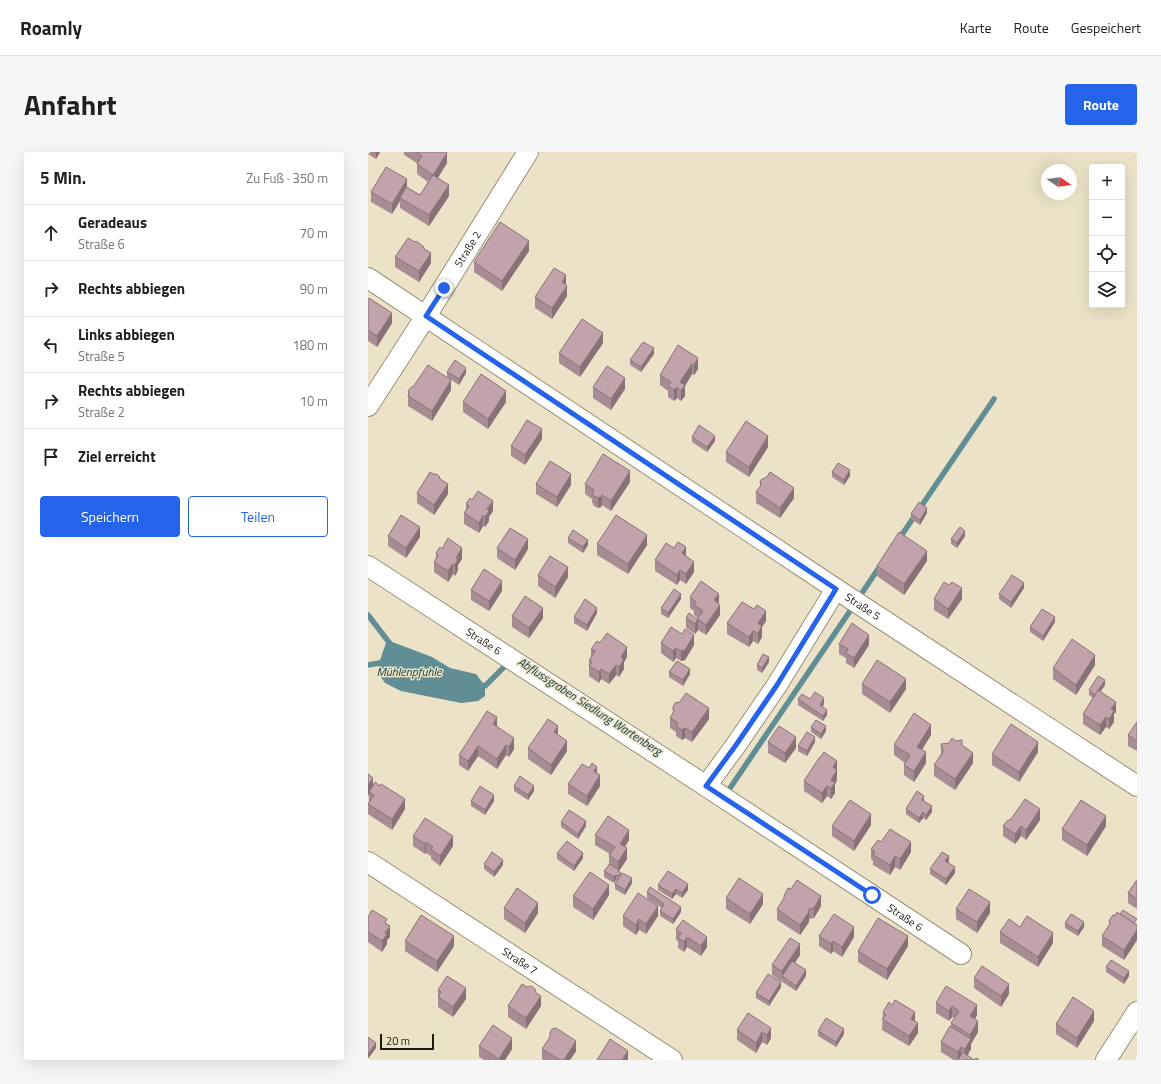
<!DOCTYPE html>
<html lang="de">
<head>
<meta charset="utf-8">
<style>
  :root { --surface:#fff; --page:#f6f6f6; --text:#202124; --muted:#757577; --line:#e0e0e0; --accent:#2563eb }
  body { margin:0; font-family:"Titillium Web",sans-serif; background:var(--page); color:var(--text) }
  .controls { position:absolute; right:12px; top:12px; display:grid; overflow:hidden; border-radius:4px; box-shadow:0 4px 16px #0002 }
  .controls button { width:36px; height:36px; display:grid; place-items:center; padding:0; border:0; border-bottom:1px solid var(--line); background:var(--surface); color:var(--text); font:20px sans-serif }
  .compass { position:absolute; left:673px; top:12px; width:36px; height:36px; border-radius:50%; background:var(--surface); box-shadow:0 4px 16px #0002; rotate:103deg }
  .scale { position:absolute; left:12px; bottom:10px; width:54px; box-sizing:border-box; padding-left:4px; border:2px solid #1d1a10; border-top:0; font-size:11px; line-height:14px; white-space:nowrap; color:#1d1a10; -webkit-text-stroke:3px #ebe2c7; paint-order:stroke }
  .stop { position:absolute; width:12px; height:12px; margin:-9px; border:3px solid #2563eb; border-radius:50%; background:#fff }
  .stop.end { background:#2563eb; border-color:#fff; box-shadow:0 1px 4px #0008 }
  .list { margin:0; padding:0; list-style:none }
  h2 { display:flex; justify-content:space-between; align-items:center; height:52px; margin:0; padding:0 16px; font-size:17px }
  h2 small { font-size:13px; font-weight:400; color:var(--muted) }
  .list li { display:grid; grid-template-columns:26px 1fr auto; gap:12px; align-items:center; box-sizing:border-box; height:56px; padding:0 16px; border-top:1px solid var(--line) }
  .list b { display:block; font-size:15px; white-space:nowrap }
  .list p { margin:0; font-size:13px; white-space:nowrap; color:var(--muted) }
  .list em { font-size:13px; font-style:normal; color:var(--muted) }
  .actions { display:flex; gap:8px; padding:12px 16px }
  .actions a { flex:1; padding:9px 0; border:1px solid var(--accent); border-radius:4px; text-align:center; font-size:14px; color:var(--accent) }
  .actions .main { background:var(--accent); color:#fff }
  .icon { flex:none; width:22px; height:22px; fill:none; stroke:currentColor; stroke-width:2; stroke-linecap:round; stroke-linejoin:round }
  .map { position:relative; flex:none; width:769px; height:908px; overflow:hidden; border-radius:4px }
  header { display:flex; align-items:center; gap:24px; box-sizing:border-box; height:56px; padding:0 20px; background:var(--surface); border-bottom:1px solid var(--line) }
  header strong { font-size:19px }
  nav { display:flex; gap:22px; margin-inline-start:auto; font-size:14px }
  .intro { display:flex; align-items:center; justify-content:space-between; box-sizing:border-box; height:96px; padding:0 24px }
  h1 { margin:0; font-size:28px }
  .button { padding:10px 18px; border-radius:4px; background:var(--accent); color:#fff; font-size:14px; font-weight:700 }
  main { display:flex; gap:24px; padding:0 24px }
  aside { flex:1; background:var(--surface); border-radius:4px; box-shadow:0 4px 16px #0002 }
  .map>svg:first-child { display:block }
  .water { fill:#618d95 }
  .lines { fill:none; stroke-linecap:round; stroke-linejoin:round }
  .stream { stroke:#618d95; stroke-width:5.5 }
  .street-casing { stroke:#999178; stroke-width:22 }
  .street { stroke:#fff; stroke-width:20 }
  .wall { fill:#a78c93 }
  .shaded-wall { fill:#887278 }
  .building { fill:#c2a3ab; stroke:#887278 }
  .route { stroke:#2563eb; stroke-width:5 }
  .labels { text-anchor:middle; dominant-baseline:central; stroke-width:3; stroke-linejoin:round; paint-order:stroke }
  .street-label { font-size:11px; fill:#1d1a10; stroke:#ebe2c7 }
  .water-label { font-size:12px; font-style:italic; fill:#0f3b42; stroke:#ebe2c7 }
</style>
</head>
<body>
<header>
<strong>Roamly</strong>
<nav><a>Karte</a><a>Route</a><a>Gespeichert</a></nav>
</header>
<div class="intro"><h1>Anfahrt</h1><a class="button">Route</a></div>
<main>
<aside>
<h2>5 Min.<small>Zu Fuß · 350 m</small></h2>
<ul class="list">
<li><svg class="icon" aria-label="ahead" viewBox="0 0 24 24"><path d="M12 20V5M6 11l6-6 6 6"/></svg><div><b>Geradeaus</b><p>Straße 6</p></div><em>70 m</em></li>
<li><svg class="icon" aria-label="right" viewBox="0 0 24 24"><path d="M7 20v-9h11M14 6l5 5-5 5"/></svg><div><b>Rechts abbiegen</b></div><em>90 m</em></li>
<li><svg class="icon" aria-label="left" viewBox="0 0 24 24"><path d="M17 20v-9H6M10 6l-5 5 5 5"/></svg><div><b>Links abbiegen</b><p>Straße 5</p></div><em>180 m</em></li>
<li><svg class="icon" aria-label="right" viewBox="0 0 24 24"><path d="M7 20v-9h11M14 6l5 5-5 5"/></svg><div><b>Rechts abbiegen</b><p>Straße 2</p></div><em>10 m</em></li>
<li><svg class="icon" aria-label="arrive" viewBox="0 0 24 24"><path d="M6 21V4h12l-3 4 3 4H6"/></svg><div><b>Ziel erreicht</b></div></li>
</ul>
<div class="actions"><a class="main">Speichern</a><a>Teilen</a></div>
</aside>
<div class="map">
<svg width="769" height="908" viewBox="0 0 769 908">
  <rect width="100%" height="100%" fill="#ebe2c7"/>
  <path class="water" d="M19 488 64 505 82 516 108 522 117 534V544L110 549 93 551 33 539 17 531 10 521 11 511Z"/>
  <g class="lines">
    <g class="stream">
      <path d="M531 387 626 247"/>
      <path d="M494 441 512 414"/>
      <path d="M0 463 23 493"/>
      <path d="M0 513 17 510"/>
      <path d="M111 532 117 534 138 513 141 515"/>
      <path d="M358 642 482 459"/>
    </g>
    <defs>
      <g id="street">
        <path id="s1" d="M0 126 468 437 769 634"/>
        <path id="s2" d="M0 254 58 164 160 0"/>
        <path id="s3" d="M0 414 338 634 593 802"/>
        <path d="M338 634 368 593 409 533 468 437"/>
        <path id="s4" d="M0 710 304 908"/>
        <path d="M738 908 769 860"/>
      </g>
    </defs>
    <use href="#street" class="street-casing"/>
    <use href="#street" class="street"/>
  </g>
  <g class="wall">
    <path d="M0 0H12L8 7 0 2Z"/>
    <path d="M36 0H78L79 11 70 26 81 44 61 74 32 56V49L24 62 3 50V40L39 35 52 43 60 30 49 22V11L36 3Z"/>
    <path d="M56 96 63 111 51 130 27 115V105Z"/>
    <path d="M161 99 134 139 106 120V110Z"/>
    <path d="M198 132 199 144 184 167 167 156V145Z"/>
    <path d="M0 148 24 171 9 195 0 189Z"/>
    <path d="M235 191 212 225 191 211V201Z"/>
    <path d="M310 193 330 217 326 223 324 222 317 234V244L313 249 309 246 306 249 300 245V239L292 233V223Z"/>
    <path d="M286 202 273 220 262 213V208Z"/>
    <path d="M79 220 98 221 91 233 79 225Z"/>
    <path d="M225 235 257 237 243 258 225 246Z"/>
    <path d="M83 238 64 269 40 254V239Z"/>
    <path d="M95 250H138L120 277 95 260Z"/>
    <path d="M324 285 347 289 339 300 324 290Z"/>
    <path d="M174 287 157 313 143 304V294Z"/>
    <path d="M400 295 381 325 358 310V300Z"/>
    <path d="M464 320 482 324 476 333 464 325Z"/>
    <path d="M72 327 80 342 66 363 49 351V341Z"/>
    <path d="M392 329 426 346 412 366 388 351V340L392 335Z"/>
    <path d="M262 330 243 359 234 353 233 355 230 356 226 354 224 350V347L217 342V332Z"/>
    <path d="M168 332 203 333 189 355 168 342Z"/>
    <path d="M98 352 125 359 121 365V369L117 375 115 374 111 381 96 372V361L98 358Z"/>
    <path d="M559 361 552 373 543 367V362Z"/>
    <path d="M20 384 52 385 38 406 20 394Z"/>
    <path d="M597 384 589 396 583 392V387Z"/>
    <path d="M200 386 220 393 215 401 200 391Z"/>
    <path d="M229 392 279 393 260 422 229 403Z"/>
    <path d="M129 396 160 397 147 418 129 406Z"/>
    <path d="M74 397 94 407 90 413V418L87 424 85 422 80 430 66 420V410L68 406V401Z"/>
    <path d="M318 404 326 420 318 432 312 428 309 433 287 419V408Z"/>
    <path d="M559 409 536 443 509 424V414Z"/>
    <path d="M170 423 200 425 187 446 170 434Z"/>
    <path d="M656 436 643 456 631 447V442Z"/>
    <path d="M103 438 134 439 121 459 103 448Z"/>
    <path d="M322 445 351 452 352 463 338 483 330 478 327 482 318 476V466L329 467 330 466 326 463V459L322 456Z"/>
    <path d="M313 447 300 466 293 462V456Z"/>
    <path d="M566 447H594L580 467 566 458Z"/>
    <path d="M229 461 219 479 206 471V465Z"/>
    <path d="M144 464 175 466 161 486 144 475Z"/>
    <path d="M398 469 394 475V485L390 492 385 489 381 495 359 482V471Z"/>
    <path d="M687 470 675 489 662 480V475Z"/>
    <path d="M314 482 326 493 317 508 313 509 308 506 305 510 293 501V491Z"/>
    <path d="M471 492 501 493 486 516 478 511V506L471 502Z"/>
    <path d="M223 497 259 505 256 510V517L251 525 248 523 241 532 233 527 231 531 221 524V509L223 504Z"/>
    <path d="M401 510 394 521 389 518V513Z"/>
    <path d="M727 513 708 543 685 527V516Z"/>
    <path d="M301 520 322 522 315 534 301 525Z"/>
    <path d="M494 532 538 537 522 561 494 542Z"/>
    <path d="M737 533 732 540 748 560 746 562V570L741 577 738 575 732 583 715 572V562L725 546 721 543V538Z"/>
    <path d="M430 547H442L456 552 454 555 459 563 455 569 430 553Z"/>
    <path d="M311 551 341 567 324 590 317 586 314 588 308 584V580L302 576V566L305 561V555Z"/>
    <path d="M769 570V599L760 594V583Z"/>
    <path d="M129 575 146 597 141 605 138 603 129 617 110 604 100 619 91 613V603Z"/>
    <path d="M443 575 458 579 453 587 443 580Z"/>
    <path d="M190 583 199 599 183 623 160 607V596Z"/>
    <path d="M563 583 554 598 558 611 546 630 536 623V613L537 611 526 603V593Z"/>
    <path d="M400 590 428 596 417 611 400 601Z"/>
    <path d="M447 590 439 604 430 599V594Z"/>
    <path d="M573 592 594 593 605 611 587 638 566 624V613L573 602Z"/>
    <path d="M670 600 651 630 624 613V602Z"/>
    <path d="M452 606 469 609V628L467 632V641L463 647 459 644 454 651 436 639V629Z"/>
    <path d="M229 621 232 634 219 654 200 642V632Z"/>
    <path d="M0 622 5 633 37 657 24 678 0 662V652L1 650Z"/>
    <path d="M146 634 166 639 160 648 146 639Z"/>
    <path d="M103 649H126L117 663 103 654Z"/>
    <path d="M556 649V650L564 660 558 668 555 666 551 671 538 662V657Z"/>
    <path d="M672 668 658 688 653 684 647 692 635 684V674Z"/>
    <path d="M193 670 218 674 210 687 193 675Z"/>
    <path d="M503 673 486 699 464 684V674Z"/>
    <path d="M738 674 719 704 694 688V677Z"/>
    <path d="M227 683 261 688 257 695 259 707 251 719 253 723 264 731 257 743 247 737V732L249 729 248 728 246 731 236 725V719L241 712V703L242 702 227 693Z"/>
    <path d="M45 684 85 694 72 714 63 707V704L58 701 57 702 45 694Z"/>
    <path d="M513 690 543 700 532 718 527 715 522 723 505 713V709L503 707V697Z"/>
    <path d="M189 701 215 706 206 719 189 707Z"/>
    <path d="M581 709 580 711 587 721 578 733 562 722V717Z"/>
    <path d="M116 712 135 713 126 725 116 717Z"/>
    <path d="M769 729V757L760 751V741Z"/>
    <path d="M290 733 320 738 314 746 308 742 304 747 290 738Z"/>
    <path d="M279 740 313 760 305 772 292 764V759L294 756 279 746Z"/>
    <path d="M241 743 225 768 205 755V744Z"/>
    <path d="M416 744 453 754 446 766 441 767V770L432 783 409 768V757L416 748Z"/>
    <path d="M358 746 395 752 382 772 358 757Z"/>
    <path d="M136 756 170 761 157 781 136 767Z"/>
    <path d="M588 757 622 761 609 781 588 767Z"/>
    <path d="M255 764H290L278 782 271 778 268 783 255 774Z"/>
    <path d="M0 765 19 772 22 785 19 788V792L14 800 0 790Z"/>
    <path d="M741 769 769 773V788L756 808 734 794V784L741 773Z"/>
    <path d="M697 771 716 775 710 784 697 776Z"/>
    <path d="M652 775 685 791 670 815 632 791V780Z"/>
    <path d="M308 777 339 795 333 804 319 795 316 800 310 796V789L308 788Z"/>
    <path d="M451 784 486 785 474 805 465 799 463 802 451 794Z"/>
    <path d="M37 789 86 794 69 820 37 799Z"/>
    <path d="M540 794 519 828 490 810V799Z"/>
    <path d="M432 803 427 811 438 824 428 839 404 823V813Z"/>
    <path d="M738 815 761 824 756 832 738 820Z"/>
    <path d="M606 826 641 842 633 855 606 836Z"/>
    <path d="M578 834 609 863 607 867 610 880 603 892V897L599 903 606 908H611H586L573 900V890L583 874V871L587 866 584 865 581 869 568 861V851Z"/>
    <path d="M413 835 401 854 388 846V841Z"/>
    <path d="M70 838 98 847 85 865 70 855Z"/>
    <path d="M524 853 547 869 550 881 541 894 514 878 515 860Z"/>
    <path d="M140 854H173L158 877 140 865Z"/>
    <path d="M380 861 403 886 399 893 394 890 388 901 369 888V878Z"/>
    <path d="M726 869 709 896 688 882V872Z"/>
    <path d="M450 879 476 882 468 895 450 884Z"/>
    <path d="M182 881 208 899 202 908H175L174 907V897L182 886Z"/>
    <path d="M111 894 144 897 137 908H116L111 905Z"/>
  </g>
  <g class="shaded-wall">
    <path d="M8 0H12L8 7Z"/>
    <path d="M79 1V11L65 33V23Z"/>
    <path d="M39 27V37L32 46V49L24 62V52Z"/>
    <path d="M81 33V44L61 74V63Z"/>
    <path d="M161 89V99L134 139V129Z"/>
    <path d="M63 101V111L51 130V119Z"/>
    <path d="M198 123V134L194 130Z"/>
    <path d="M199 134V144L184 167V156Z"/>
    <path d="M24 161V171L9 195V184Z"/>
    <path d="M235 181V191L212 225V215Z"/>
    <path d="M286 196V202L273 220V215Z"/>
    <path d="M330 206V217L326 223V213Z"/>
    <path d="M324 212V222L317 234V244L313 249V239L312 230Z"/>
    <path d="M98 216V221L91 233V227Z"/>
    <path d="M257 226V237L243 258V247Z"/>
    <path d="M83 228V238L64 269V259Z"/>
    <path d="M309 235V246L306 249V238Z"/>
    <path d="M138 239V250L120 277V267Z"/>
    <path d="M174 277V287L157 313V303Z"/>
    <path d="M347 284V289L339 300V295Z"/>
    <path d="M400 284V295L381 325V315Z"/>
    <path d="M482 318V324L476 333V328Z"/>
    <path d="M262 319V330L243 359V349Z"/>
    <path d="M203 322V333L189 355V345Z"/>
    <path d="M80 332V342L66 363V353Z"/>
    <path d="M426 336V346L412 366V356Z"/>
    <path d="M234 343V353L233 355 230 356V346Z"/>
    <path d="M125 349V359L121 365V369L117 375V365L119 357Z"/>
    <path d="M559 356V361L552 373V368Z"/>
    <path d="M115 363V374L111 381V371Z"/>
    <path d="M52 375V385L38 406V396Z"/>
    <path d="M597 379V384L589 396V391Z"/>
    <path d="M279 383V393L260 422V412Z"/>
    <path d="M160 387V397L147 418V408Z"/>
    <path d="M220 388V393L215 401V395Z"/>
    <path d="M318 395V406L314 401Z"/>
    <path d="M94 396V407L90 413V418L87 424V413L88 406Z"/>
    <path d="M559 399V409L536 443V432Z"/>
    <path d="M326 410V420L318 432V422Z"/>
    <path d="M85 412V422L80 430V419Z"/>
    <path d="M200 415V425L187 446V435Z"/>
    <path d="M312 418V428L309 433V423Z"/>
    <path d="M134 429V439L121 459V449Z"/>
    <path d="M656 431V436L643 456V450Z"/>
    <path d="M594 436V447L580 467V457Z"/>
    <path d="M313 442V447L300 466V461Z"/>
    <path d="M351 442V452L346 448Z"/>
    <path d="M352 453V463L338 483V473Z"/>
    <path d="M175 456V466L161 486V476Z"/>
    <path d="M229 456V461L219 479V473Z"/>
    <path d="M398 459V469L394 475V485L390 492V471Z"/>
    <path d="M687 465V470L675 489V484Z"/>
    <path d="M330 467V478L327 482V472Z"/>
    <path d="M385 479V489L381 495V485Z"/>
    <path d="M326 483V493L317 508 313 509V499Z"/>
    <path d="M501 483V493L486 516V506Z"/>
    <path d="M259 495V505L256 510V517L251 525V515L253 505Z"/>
    <path d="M308 496V506L305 510V499Z"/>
    <path d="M727 503V513L708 543V533Z"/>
    <path d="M401 505V510L394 521V516Z"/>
    <path d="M248 513V523L241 532V522Z"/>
    <path d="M233 517V527L231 531V520Z"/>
    <path d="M322 517V522L315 534V528Z"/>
    <path d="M538 527V537L522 561V550Z"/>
    <path d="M737 528V533L727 548V543Z"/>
    <path d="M456 546V552L452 558V553Z"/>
    <path d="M748 550V560L746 562V570L741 577V567L743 557Z"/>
    <path d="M341 556V567L324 590V580Z"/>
    <path d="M459 558V563L455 569V564Z"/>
    <path d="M129 565V575L125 572Z"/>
    <path d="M738 565V575L732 583V573Z"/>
    <path d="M563 573V583L549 605V595Z"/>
    <path d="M190 574V584L186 580Z"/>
    <path d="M458 574V579L453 587V582Z"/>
    <path d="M317 576V586L314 588V578Z"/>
    <path d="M428 585V596L417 611V601Z"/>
    <path d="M447 585V590L439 604V599Z"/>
    <path d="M146 586V597L141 605V595Z"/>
    <path d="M199 589V599L183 623V613Z"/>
    <path d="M670 590V600L651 630V620Z"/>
    <path d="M138 593V603L129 617V607Z"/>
    <path d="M110 594V604L100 619V609Z"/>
    <path d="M558 600V611L546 630V619Z"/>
    <path d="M605 601V611L587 638V627Z"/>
    <path d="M469 609V628L467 632V641L463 647V628L465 615Z"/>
    <path d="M229 615V625L226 619Z"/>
    <path d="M232 623V634L219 654V644Z"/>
    <path d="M5 626V636L1 640V642L0 644V633Z"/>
    <path d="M166 634V639L160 648V643Z"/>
    <path d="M459 634V644L454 651V641Z"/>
    <path d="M126 643V649L117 663V658Z"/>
    <path d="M556 644V649L554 654V648Z"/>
    <path d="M37 647V657L24 678V667Z"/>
    <path d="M564 654V660L558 668V663Z"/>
    <path d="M672 657V668L658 688V678Z"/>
    <path d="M555 660V666L551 671V666Z"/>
    <path d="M503 662V673L486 699V689Z"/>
    <path d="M738 664V674L719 704V693Z"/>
    <path d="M218 669V674L210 687V682Z"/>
    <path d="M653 674V684L647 692V682Z"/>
    <path d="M261 678V688L252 702V692Z"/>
    <path d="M85 684V694L72 714V704Z"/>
    <path d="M58 690V701L57 702V692Z"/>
    <path d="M543 690V700L532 718V707Z"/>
    <path d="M259 696V707L251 719 250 724V710Z"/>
    <path d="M215 701V706L206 719V714Z"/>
    <path d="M527 704V715L522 723V713Z"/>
    <path d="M581 704V709L577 714V709Z"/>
    <path d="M135 708V713L126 725V720Z"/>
    <path d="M587 715V721L578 733V727Z"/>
    <path d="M248 723V728L246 731V725Z"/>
    <path d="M264 726V731L257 743V738Z"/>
    <path d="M320 732V738L314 746V741Z"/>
    <path d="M241 733V743L225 768V757Z"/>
    <path d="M308 737V742L304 747V742Z"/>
    <path d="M395 742V752L382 772V762Z"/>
    <path d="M453 744V754L446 766V756Z"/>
    <path d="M622 750V761L609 781V770Z"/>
    <path d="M170 751V761L157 781V771Z"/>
    <path d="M290 754V764L278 782V772Z"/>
    <path d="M313 755V760L305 772V767Z"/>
    <path d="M441 757V770L432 783V773Z"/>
    <path d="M271 767V778L268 783V773Z"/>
    <path d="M716 770V775L710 784V779Z"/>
    <path d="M22 774V785L19 788V792L14 800V789L17 781Z"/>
    <path d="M486 775V785L474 805V795Z"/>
    <path d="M769 778V788L756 808V798Z"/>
    <path d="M685 781V791L670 815V805Z"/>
    <path d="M86 784V794L69 820V809Z"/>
    <path d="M540 784V794L519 828V817Z"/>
    <path d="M319 785V795L316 800V790Z"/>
    <path d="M339 785V795L333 804V794Z"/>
    <path d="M465 789V799L463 802V792Z"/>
    <path d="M432 792V803L416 826 414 824V819Z"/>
    <path d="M438 818V824L428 839V834Z"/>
    <path d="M761 819V824L756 832V826Z"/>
    <path d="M413 830V835L401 854V849Z"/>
    <path d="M641 832V842L633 855V844Z"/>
    <path d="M98 836V847L85 865V855Z"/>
    <path d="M173 844V854L158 877V866Z"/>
    <path d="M609 853V863L602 875V864Z"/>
    <path d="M584 854V865L581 869V859Z"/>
    <path d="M726 859V869L709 896V886Z"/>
    <path d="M547 860V871L543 867Z"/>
    <path d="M610 869V880L603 892V897L597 908V897L602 888V883Z"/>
    <path d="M550 871V881L541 894V884Z"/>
    <path d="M403 876V886L399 893V883Z"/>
    <path d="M476 877V882L468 895V890Z"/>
    <path d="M394 880V890L388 901V891Z"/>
    <path d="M144 886V897L137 908H131V907Z"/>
    <path d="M208 889V899L202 908H196Z"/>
    <path d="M8 891V896L0 907V902Z"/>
    <path d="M593 895V906L590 908V900Z"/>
    <path d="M260 899V908H254Z"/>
  </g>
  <g class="building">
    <path d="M48 0H78L79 1 65 23 49 12 54 4Z"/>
    <path d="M18 15 39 27 24 52 3 40Z"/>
    <path d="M65 23 81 33 61 63 32 46 38 35 52 43Z"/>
    <path d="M132 70 161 89 134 129 106 110Z"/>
    <path d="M40 86 47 90 48 89 56 95 55 96 63 101 51 119 27 105Z"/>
    <path d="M186 116 198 123 194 130 199 134 184 156 167 145Z"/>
    <path d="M1 146 24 161 9 184 0 178V148Z"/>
    <path d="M214 167 235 181 212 215 191 201Z"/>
    <path d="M275 190 286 196 273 215 262 208Z"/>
    <path d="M310 193 330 206 326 213 324 212 312 230 317 233 313 239 309 235 306 238 300 234 303 230 292 223Z"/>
    <path d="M87 208 98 216 91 227 79 220Z"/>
    <path d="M60 213 83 228 64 259 40 244 41 241 40 239 43 235H45Z"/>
    <path d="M239 214 257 226 243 247 225 235Z"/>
    <path d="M113 222 138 239 120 267 95 250Z"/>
    <path d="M159 268 174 277 157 303 143 294Z"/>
    <path d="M378 269 400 284 381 315 358 300Z"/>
    <path d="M331 273 347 284 339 295 324 285Z"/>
    <path d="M235 302 262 319 243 349 234 343 233 345 230 346 226 344 224 339 226 338 217 332Z"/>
    <path d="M182 309 203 322 189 345 168 332Z"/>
    <path d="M470 311 482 318 476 328 464 320Z"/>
    <path d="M62 320 65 322H68L71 324 72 327 80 332 66 353 49 341Z"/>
    <path d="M402 320 426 336 412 356 388 340 393 333 392 329 394 327 399 325Z"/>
    <path d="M110 339 125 349 119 357 121 359 117 365 115 363 111 371 96 361 101 354 98 352 102 346 104 348Z"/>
    <path d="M551 350 559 356 552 368 543 362Z"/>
    <path d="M33 363 52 375 38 396 20 384Z"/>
    <path d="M248 363 279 383 260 412 229 392Z"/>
    <path d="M592 375 597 379 589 391 583 387Z"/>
    <path d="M142 376 160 387 147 408 129 396Z"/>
    <path d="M205 378 220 388 215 395 200 386Z"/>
    <path d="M531 380 559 399 536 432 509 414Z"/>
    <path d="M80 386 94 396 88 406 90 407 87 413 85 412 80 419 66 410 70 403 68 401 72 395 74 397Z"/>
    <path d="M310 390 318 395 314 401 326 410 318 422 312 418 309 423 287 408 298 391 306 396Z"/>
    <path d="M182 404 200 415 187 435 170 423Z"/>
    <path d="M116 417 134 429 121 449 103 438Z"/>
    <path d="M644 423 656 431 643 450 631 442Z"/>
    <path d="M333 429 351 442 346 448 352 453 338 473 330 467 327 472 318 466 321 461 329 467 335 459 326 453 328 450 322 445Z"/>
    <path d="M576 430 581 433 584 430 594 436 580 457 566 447Z"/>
    <path d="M306 437 313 442 300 461 293 456Z"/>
    <path d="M157 444 175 456 161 476 144 464Z"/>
    <path d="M217 447 229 456 219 473 206 465Z"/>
    <path d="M374 450 386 457 389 453 398 459 390 471 394 474 390 481 385 479 381 485 359 471Z"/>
    <path d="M674 457 687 465 675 484 662 475Z"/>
    <path d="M484 471 501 483 486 506 478 501 480 497 471 492Z"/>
    <path d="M303 475 314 482 317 477 326 483 317 498 313 499 308 496 305 499 293 491Z"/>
    <path d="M239 481 259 495 253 505 256 507 251 515 248 513 241 522 233 517 231 520 221 514 224 510 221 509 227 499 223 497 229 489 232 491Z"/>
    <path d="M704 487 727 503 708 533 685 516Z"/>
    <path d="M395 502 401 505 394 516 389 513Z"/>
    <path d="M509 508 538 527 522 550 494 532Z"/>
    <path d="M309 509 322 517 315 528 301 520Z"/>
    <path d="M730 524 737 528 727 543 721 538Z"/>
    <path d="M730 538 748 550 743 557 746 559 741 567 738 565 732 573 715 562Z"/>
    <path d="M447 540 456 546 452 553 459 558 455 564 430 547 434 542 442 547Z"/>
    <path d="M318 541 341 556 324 580 317 576 314 578 308 574 310 571 302 566 306 559 305 558V555L307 551 310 550 311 551Z"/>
    <path d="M119 559 129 565 125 572 146 586 141 595 138 593 129 607 110 594 100 609 91 603Z"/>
    <path d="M546 561 563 573 549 595 558 600 546 619 536 613 542 603 526 593Z"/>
    <path d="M180 567 190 574 186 580 199 589 183 613 160 596Z"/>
    <path d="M448 568 458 574 453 582 443 575Z"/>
    <path d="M769 570V589L760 583Z"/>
    <path d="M643 572 670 590 651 620 624 602Z"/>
    <path d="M411 574 428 585 417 601 400 590Z"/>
    <path d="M439 580 447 585 439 599 430 594Z"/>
    <path d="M584 586 588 589 594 588V593L605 601 587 627 566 613 575 600 573 592 581 591Z"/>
    <path d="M456 600 469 609 465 615 469 618 463 628 467 631 463 636 459 634 454 641 436 629 451 606H452Z"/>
    <path d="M224 611 229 615 226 619 232 623 219 644 200 632 214 612 221 616Z"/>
    <path d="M0 622 5 626 0 633Z"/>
    <path d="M152 624 166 634 160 643 146 634Z"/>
    <path d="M7 630 12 634 13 632 37 647 24 667 0 652 6 643 1 640Z"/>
    <path d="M112 634 126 643 117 658 103 649Z"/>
    <path d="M549 639 556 644 554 648 564 654 558 663 555 660 551 666 538 657Z"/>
    <path d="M657 647 672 657 658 678 653 674 647 682 635 674 639 669 643 667Z"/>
    <path d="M482 648 503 662 486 689 464 674Z"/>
    <path d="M713 648 738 664 719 693 694 677Z"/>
    <path d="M201 658 218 669 210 682 193 670Z"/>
    <path d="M240 664 261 678 252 692 259 696 250 710 241 703 247 695 227 683Z"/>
    <path d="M57 666 85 684 72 704 63 697 65 695 58 690 57 692 45 684Z"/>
    <path d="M522 677 543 690 532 707 527 704 522 713 505 703 507 700 503 697 510 688 513 690Z"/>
    <path d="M199 689 215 701 206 714 189 701Z"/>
    <path d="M124 700 135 708 126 720 116 712Z"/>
    <path d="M574 700 581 704 577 709 587 715 578 727 562 717Z"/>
    <path d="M242 712 251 718 250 719 253 721 251 724 248 723 246 725 236 719Z"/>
    <path d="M300 719 320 732 314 741 308 737 304 742 290 733Z"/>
    <path d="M222 720 241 733 225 757 205 744Z"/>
    <path d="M254 721 264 726 257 738 247 732Z"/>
    <path d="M371 726 395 742 382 762 358 746Z"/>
    <path d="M429 728 453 744 446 756 441 757 440 759 441 760 432 773 409 757 416 746V744L420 736 423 737Z"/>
    <path d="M768 729H769V747L760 741Z"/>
    <path d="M282 735 313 755 305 767 292 759 296 752 279 740Z"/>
    <path d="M149 736 170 751 157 771 136 756Z"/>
    <path d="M601 737 622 750 609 770 588 757Z"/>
    <path d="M270 741 290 754 278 772 271 767 268 773 255 764Z"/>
    <path d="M4 758 19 767 17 771 22 774 17 781 19 782 14 789 0 780V765Z"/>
    <path d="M755 758 769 767 766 771 752 762Z"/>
    <path d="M749 760 769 773V778L756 798 734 784 742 772 741 769 745 763H748Z"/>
    <path d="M466 762 486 775 474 795 465 789 463 792 451 784Z"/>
    <path d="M703 762 716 770 710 779 697 771Z"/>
    <path d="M53 763 86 784 69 809 37 789Z"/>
    <path d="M659 764 685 781 670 805 632 780 641 767 652 775Z"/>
    <path d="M510 766 540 784 519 817 490 799Z"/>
    <path d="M315 768 339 785 333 794 319 785 316 790 310 786 313 781 308 777Z"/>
    <path d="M422 786 432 792 414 819 404 813Z"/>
    <path d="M743 808 761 819 756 826 738 815Z"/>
    <path d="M424 809 438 818 428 834 414 824Z"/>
    <path d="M614 814 641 832 633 844 606 826Z"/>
    <path d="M400 822 413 830 401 849 388 841Z"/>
    <path d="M79 824 98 836 85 855 70 845 73 840 70 838Z"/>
    <path d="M154 832 159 835 163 834 167 837 168 841 173 844 158 866 140 854Z"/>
    <path d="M578 834 609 853 602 864 610 869 602 883 583 871 591 859 584 854 581 859 568 851Z"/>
    <path d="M705 845 726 859 709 886 688 872Z"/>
    <path d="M527 848 547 860 543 867 550 871 541 884 514 867 518 863 515 860 521 850 524 853Z"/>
    <path d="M380 861 403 876 399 883 394 880 388 891 369 878Z"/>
    <path d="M458 866 476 877 468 890 450 879Z"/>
    <path d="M125 873 144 886 131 907 111 894Z"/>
    <path d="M582 874 603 887 597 897 593 895 590 900 573 890Z"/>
    <path d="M188 876 208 889 196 908H192L174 897 182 885V881L184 877Z"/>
    <path d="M0 885 8 891 0 902Z"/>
    <path d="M242 887 260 899 254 908H229Z"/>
    <path d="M595 900 606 908 608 906 611 908H590Z"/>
  </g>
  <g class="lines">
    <path class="route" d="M76 136 58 164 468 437 409 533 368 593 338 634 504 743"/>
  </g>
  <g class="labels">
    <g class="street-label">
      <text stroke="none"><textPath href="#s2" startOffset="186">Straße 2</textPath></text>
      <text stroke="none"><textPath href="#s1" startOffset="594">Straße 5</textPath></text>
      <text stroke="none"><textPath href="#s3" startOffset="138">Straße 6</textPath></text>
      <text stroke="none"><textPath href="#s3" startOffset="642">Straße 6</textPath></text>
      <text stroke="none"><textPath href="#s4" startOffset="181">Straße 7</textPath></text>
    </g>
    <g class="water-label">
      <text x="41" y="519">Mühlenpfuhle</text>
      <text transform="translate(222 554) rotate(33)">Abflussgraben Siedlung Wartenberg</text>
    </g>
  </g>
</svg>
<div class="controls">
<button>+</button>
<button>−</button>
<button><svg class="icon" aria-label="locate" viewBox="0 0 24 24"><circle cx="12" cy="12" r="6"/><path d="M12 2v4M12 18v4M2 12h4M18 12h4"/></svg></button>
<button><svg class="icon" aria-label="layers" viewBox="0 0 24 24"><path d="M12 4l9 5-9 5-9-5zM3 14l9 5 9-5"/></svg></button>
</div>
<svg class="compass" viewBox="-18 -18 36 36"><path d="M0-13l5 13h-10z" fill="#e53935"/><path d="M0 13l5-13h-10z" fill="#757577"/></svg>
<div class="scale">20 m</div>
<div class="stop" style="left:504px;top:743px"></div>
<div class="stop end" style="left:76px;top:136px"></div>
</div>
</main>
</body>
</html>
